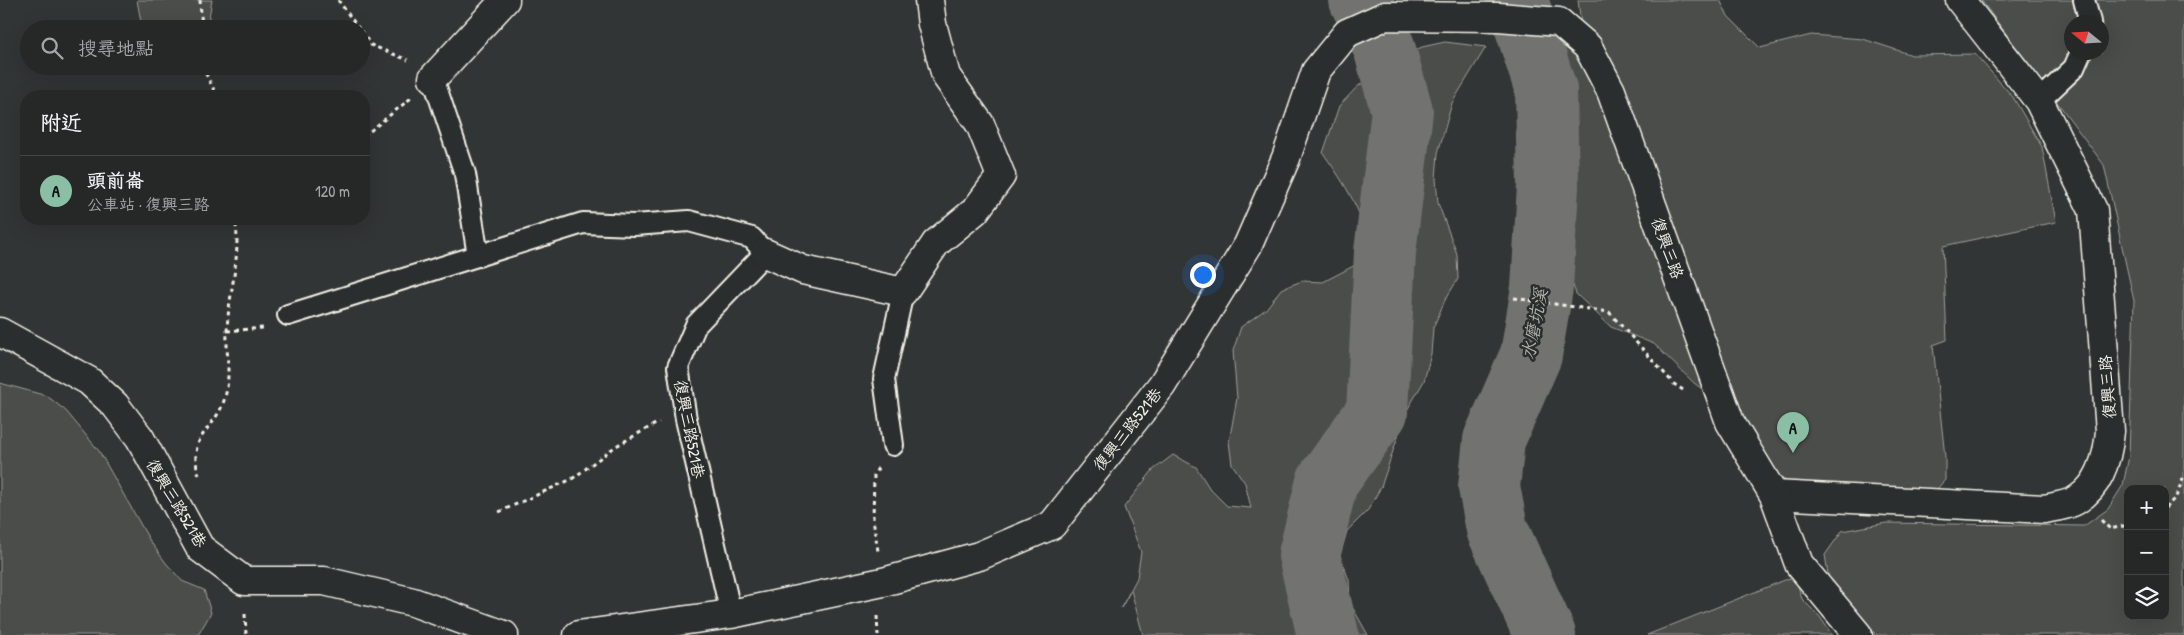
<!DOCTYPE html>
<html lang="zh-TW">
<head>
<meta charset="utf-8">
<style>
  :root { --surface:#262828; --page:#323434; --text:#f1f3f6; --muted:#a4a6a8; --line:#424445; --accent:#8abfa5 }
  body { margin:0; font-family:"Patrick Hand","LXGW WenKai TC",sans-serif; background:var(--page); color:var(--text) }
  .controls { position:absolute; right:15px; bottom:15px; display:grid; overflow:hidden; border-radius:10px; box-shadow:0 5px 20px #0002 }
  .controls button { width:45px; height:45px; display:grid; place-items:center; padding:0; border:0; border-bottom:1px solid var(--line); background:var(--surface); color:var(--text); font:25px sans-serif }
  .compass { position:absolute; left:2064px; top:15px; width:45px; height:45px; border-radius:50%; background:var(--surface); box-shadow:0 5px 20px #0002; rotate:288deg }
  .you { position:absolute; left:1202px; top:274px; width:18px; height:18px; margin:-12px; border:4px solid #fff; border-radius:50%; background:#1a73e8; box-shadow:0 0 0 8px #1a73e833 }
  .badge { display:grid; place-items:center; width:32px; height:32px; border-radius:50%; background:var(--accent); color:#111; font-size:16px; font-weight:700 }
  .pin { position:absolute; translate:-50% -41px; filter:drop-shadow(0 1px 2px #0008) }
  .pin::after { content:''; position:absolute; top:26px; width:18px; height:15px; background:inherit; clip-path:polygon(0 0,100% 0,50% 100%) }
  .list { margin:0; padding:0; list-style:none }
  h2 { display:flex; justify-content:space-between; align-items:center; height:65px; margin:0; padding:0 20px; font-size:21px }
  h2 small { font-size:16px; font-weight:400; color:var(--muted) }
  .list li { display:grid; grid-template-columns:32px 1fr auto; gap:15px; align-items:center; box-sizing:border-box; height:70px; padding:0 20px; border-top:1px solid var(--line) }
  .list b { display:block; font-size:19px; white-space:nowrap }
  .list p { margin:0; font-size:16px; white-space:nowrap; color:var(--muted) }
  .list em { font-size:16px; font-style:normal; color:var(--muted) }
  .icon { flex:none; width:28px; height:28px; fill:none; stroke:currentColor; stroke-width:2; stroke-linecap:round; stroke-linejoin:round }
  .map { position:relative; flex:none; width:2184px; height:635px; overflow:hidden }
  .search { position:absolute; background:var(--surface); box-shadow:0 5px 20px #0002; left:20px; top:20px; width:350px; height:55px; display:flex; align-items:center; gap:12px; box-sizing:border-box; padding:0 18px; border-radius:28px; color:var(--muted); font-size:19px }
  .panel { position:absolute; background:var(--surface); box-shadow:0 5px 20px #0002; left:20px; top:90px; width:350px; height:135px; border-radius:20px }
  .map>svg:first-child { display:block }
  .green { fill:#4b4d4c; stroke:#a09f9a; fill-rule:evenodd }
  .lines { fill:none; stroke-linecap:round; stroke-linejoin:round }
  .river { stroke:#727370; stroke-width:62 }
  .service-casing { stroke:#f4f1e8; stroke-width:24 }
  .minor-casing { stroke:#f4f1e8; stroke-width:31 }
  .path { stroke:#f4f1e8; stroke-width:3; stroke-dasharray:4 4; stroke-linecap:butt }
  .service { stroke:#2a2d2e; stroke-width:20 }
  .minor { stroke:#2a2d2e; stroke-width:28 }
  .labels { text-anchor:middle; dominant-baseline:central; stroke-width:5; stroke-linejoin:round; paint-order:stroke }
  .street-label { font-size:16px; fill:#f4f1e8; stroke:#2a2d2e }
  .water-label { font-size:18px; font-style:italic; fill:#b3b2ac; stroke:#2a2d2e }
</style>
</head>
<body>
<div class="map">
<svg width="2184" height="635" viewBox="0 0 2184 635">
  <rect width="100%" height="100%" fill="#323535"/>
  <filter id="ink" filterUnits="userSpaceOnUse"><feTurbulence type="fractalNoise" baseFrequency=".02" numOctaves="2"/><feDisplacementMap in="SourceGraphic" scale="10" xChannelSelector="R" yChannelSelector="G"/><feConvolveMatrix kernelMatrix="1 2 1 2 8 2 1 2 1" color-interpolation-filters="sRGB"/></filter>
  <g filter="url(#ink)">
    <g class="green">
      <path d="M137 0H212L207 29H148L141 22Z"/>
      <path d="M1578 0H1720L1728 16 1760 48 1811 35 1863 39 1912 55 1975 54 2013 97 2042 147 2056 222 1943 246 1947 340 1933 345 1945 457V480L1937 489 1819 486 1789 482 1777 476 1740 417 1694 383 1654 344 1611 327 1576 294 1561 251 1521 184 1525 114 1552 44 1583 40Z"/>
      <path d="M1981 0H2184V635H1876L1829 580 1825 555 1842 531 1886 523 2084 526 2108 509 2123 485 2129 456 2134 301 2104 165ZM2072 22H2102V52H2072ZM2128 489H2165V616H2128Z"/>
      <path d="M1445 42 1486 47 1452 103 1438 153 1436 179 1438 203 1457 254 1458 279 1445 300 1433 328 1431 354 1424 381 1406 412 1381 487 1368 510 1347 531 1340 556 1349 580 1350 603 1368 635H1143L1131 590 1121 608 1137 578 1141 552 1124 507 1153 470 1173 455 1196 467 1210 489 1227 506 1251 508 1245 483 1232 464 1229 442 1237 398 1233 351 1241 327 1266 309 1281 289 1302 281 1323 282 1363 261C1364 253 1365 245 1365 237 1364 212 1338 174 1323 153L1339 106 1357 87 1400 58 1422 47Z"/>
      <path d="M0 383 47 396 66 411 99 451 150 541 166 563 182 581 204 590 211 613 198 635H0Z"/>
      <path d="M1795 576 1802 599 1820 617 1832 635H1647Z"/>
    </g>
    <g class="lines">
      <g class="river">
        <path d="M1517 0 1546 90 1548 186 1542 288 1531 355 1494 440 1489 487 1497 529 1545 635"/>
        <path d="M1328 635 1309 555 1327 482 1377 412 1385 252 1402 111 1384 47 1360 0"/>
      </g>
      <defs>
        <g id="service">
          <path d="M2084 0 2090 22"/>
          <path d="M433 78 465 174 478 256"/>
          <path d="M2039 101 2074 68 2081 52"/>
          <path d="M288 315 583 223 634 225 689 221 752 238 765 253 696 325 678 367 686 419 731 614"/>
          <path d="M893 445 884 379 903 292"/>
        </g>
        <g id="minor">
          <path d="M433 78 505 0"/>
          <path d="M765 253 803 270 903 292 936 243 975 211 1001 176 980 124 946 76 932 24 929 0"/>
          <path d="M0 332 89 381 115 405 140 438 200 548 244 581H324L413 602 504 635"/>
          <path d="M1774 495 2044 509C2054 507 2070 505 2078 499 2101 484 2108 456 2110 431L2093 210 2039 101 1960 0"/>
          <path d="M578 635 731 614 883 582 979 556 1052 525 1162 385 1248 245 1286 158 1316 71 1347 33 1385 16 1499 17 1559 22 1588 47 1611 91 1730 422 1774 495 1799 564 1858 635"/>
        </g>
      </defs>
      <use href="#service" class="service-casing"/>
      <use href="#minor" class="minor-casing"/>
      <g class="path">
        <path d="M200 0 202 29"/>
        <path d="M338 0 359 29"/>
        <path d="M361 31 371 45 408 60"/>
        <path d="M202 66 217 96"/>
        <path d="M364 136 411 98"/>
        <path d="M1514 298 1609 312 1674 384 1683 390"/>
        <path d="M227 331 263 328"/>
        <path d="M878 468 874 475 873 519 878 551"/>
        <path d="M199 475C186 433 217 430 225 397 231 376 226 353 227 332 228 294 242 257 235 219"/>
        <path d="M2165 508 2176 497 2184 476"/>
        <path d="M499 512 572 479 616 446 659 422"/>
        <path d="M2101 520 2110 529 2128 525"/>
        <path d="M245 614 246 635"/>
        <path d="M877 616 878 635"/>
      </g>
      <use href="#service" class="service"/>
      <use href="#minor" class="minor"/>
    </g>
  </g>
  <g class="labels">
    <g class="street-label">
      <text transform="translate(1668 248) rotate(70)">復興三路</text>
      <text transform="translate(2107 387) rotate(-94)">復興三路</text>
      <text transform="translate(690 429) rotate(79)">復興三路521巷</text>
      <text transform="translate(1127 429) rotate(-52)">復興三路521巷</text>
      <text transform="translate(177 503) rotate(59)">復興三路521巷</text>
    </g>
    <g class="water-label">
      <text transform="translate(1534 324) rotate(-79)">水磨坑溪</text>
    </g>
  </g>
</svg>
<div class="controls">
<button>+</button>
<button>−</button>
<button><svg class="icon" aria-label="layers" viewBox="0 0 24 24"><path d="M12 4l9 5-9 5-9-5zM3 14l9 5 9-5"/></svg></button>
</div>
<svg class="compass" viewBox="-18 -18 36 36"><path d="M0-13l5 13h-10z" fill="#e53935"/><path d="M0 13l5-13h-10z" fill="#a4a6a8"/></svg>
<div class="you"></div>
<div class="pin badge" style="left:1793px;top:453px">A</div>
<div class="search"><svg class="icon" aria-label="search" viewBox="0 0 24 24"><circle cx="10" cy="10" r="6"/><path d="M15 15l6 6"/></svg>搜尋地點</div>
<section class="panel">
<h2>附近<small></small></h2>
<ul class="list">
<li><span class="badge">A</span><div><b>頭前崙</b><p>公車站 · 復興三路</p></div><em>120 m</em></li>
</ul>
</section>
</div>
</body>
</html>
